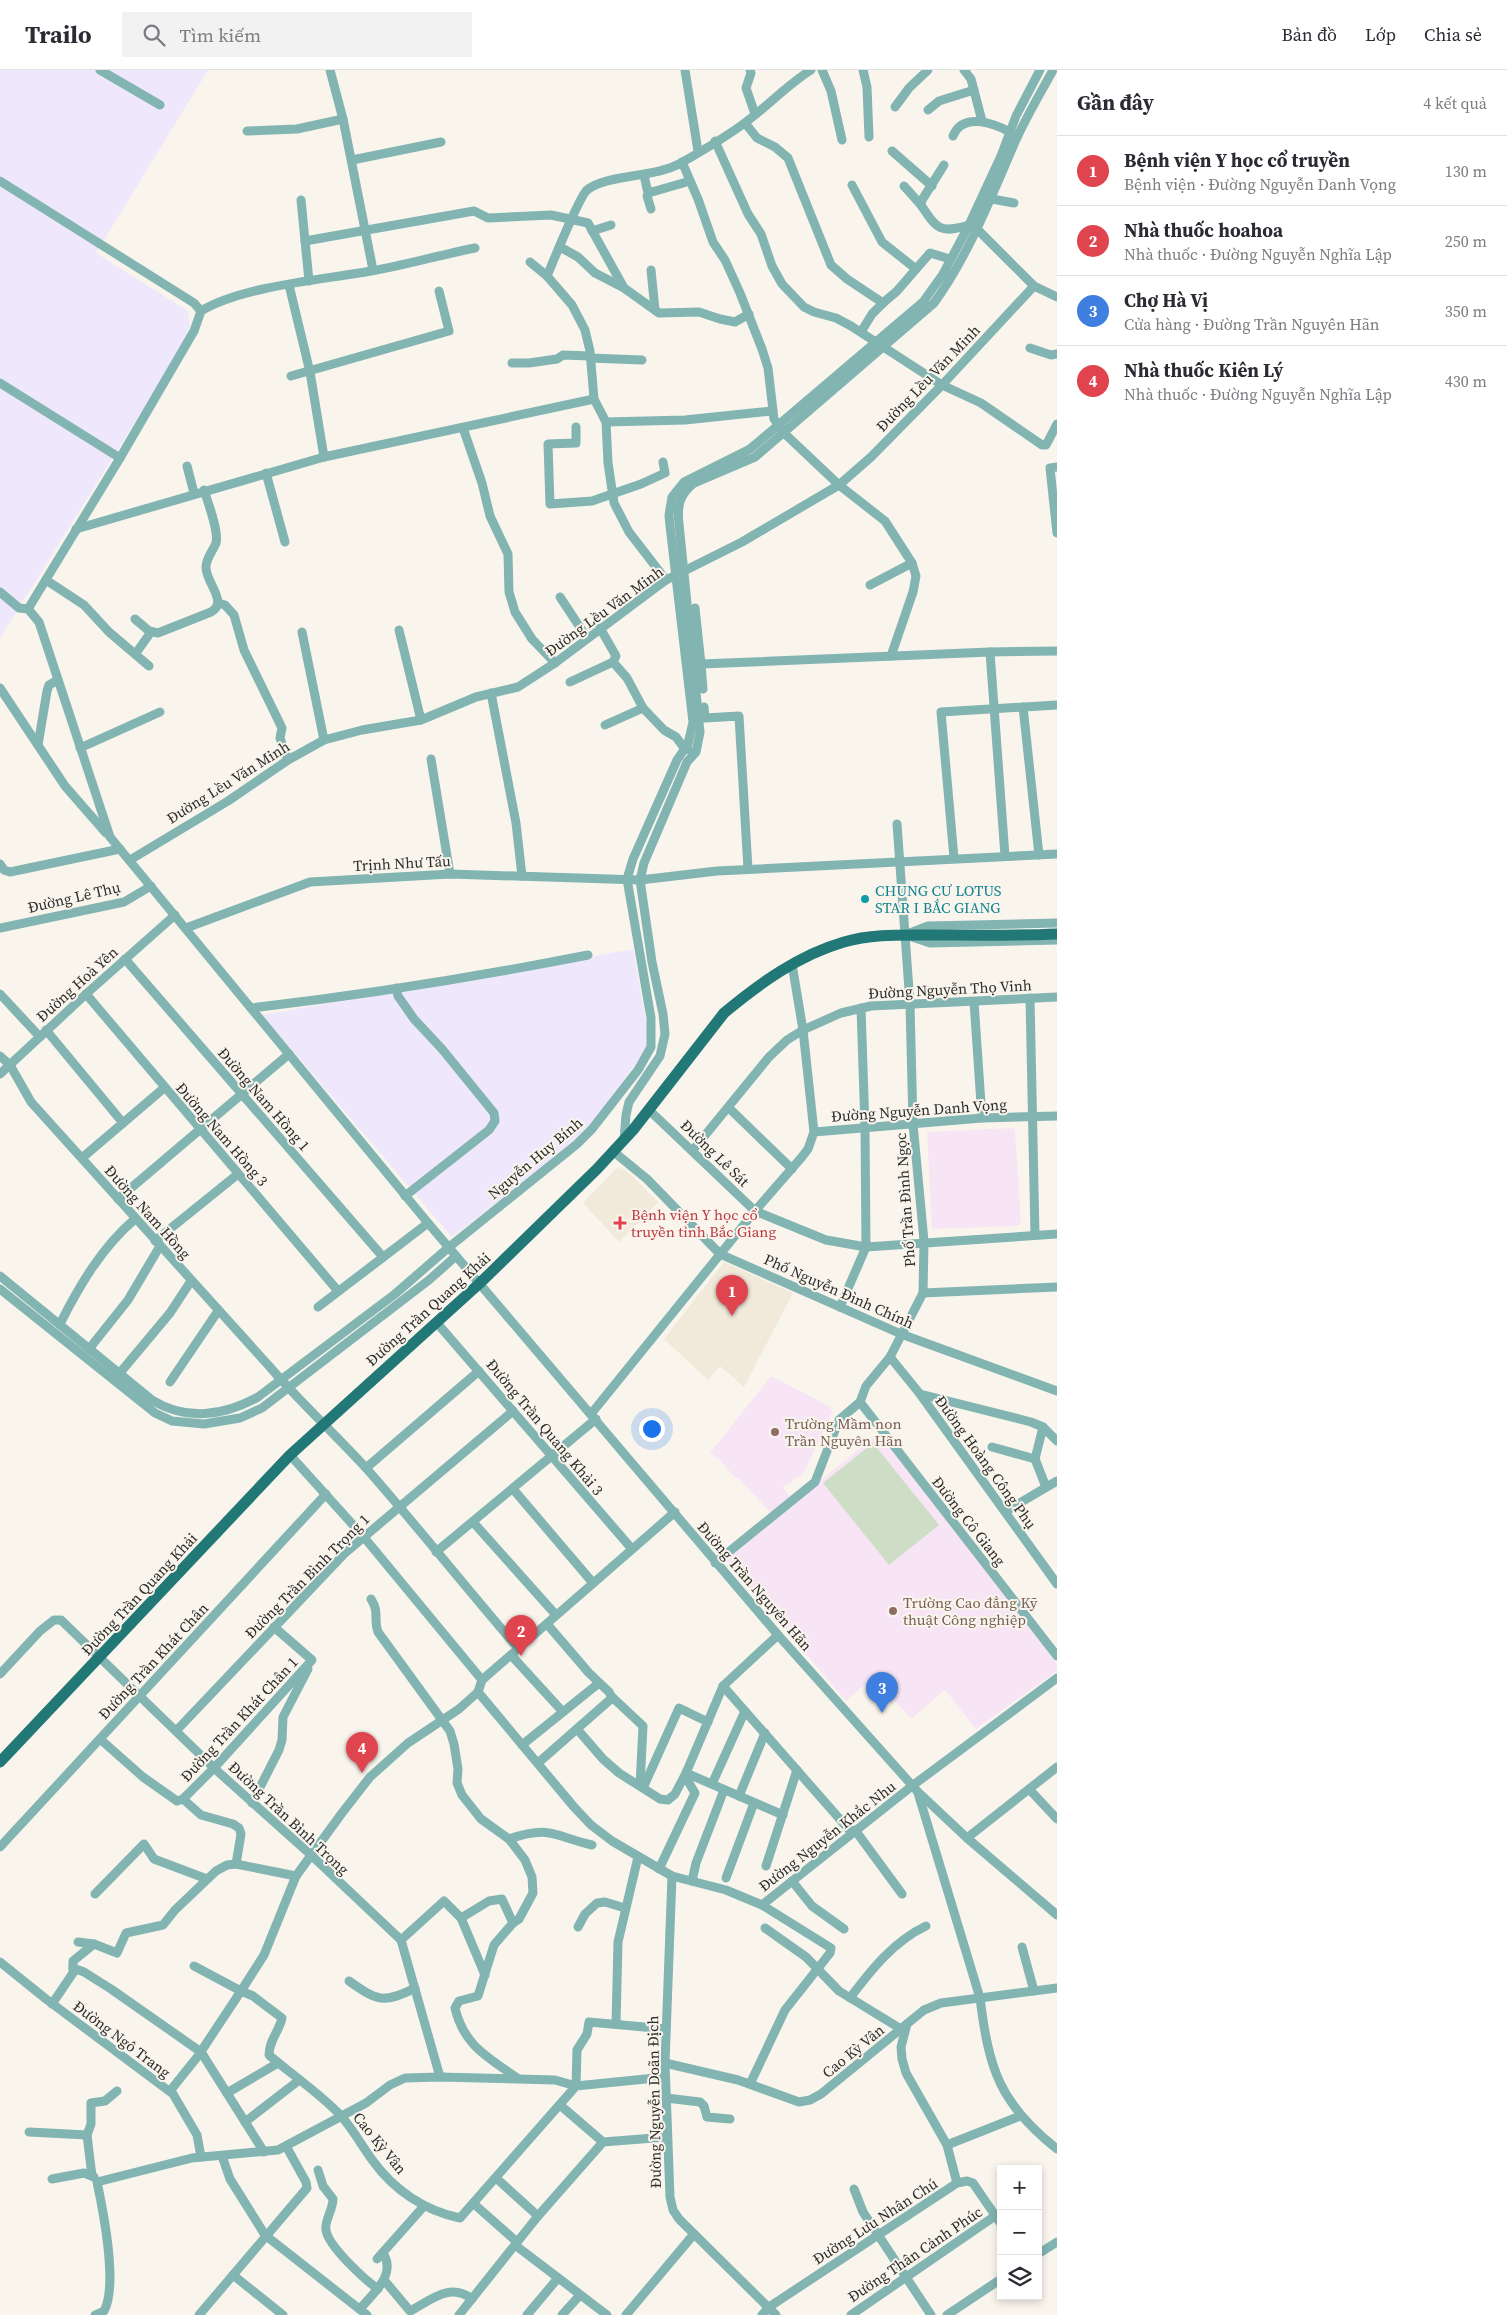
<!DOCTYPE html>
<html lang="vi">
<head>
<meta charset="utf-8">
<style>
  :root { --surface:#fff; --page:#f2f2f3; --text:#2b2b33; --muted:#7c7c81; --line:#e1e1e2; --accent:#a52372 }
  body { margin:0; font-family:"Source Serif 4",serif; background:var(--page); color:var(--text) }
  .controls { position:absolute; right:15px; bottom:15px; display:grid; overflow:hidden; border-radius:0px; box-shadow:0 2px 8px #0003 }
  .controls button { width:45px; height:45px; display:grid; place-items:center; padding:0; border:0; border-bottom:1px solid var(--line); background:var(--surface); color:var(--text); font:25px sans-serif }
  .you { position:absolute; left:651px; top:1358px; width:18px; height:18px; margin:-12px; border:4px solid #fff; border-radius:50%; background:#1a73e8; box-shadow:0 0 0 8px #1a73e833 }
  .badge { display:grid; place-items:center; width:32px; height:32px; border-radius:50%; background:var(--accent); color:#fff; font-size:16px; font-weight:700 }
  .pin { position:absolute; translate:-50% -41px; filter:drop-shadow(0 1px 2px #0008) }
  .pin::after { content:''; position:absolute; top:26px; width:18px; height:15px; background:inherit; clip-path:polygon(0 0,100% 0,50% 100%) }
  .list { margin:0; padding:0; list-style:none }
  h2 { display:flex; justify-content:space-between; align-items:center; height:65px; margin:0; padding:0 20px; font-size:21px }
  h2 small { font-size:16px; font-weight:400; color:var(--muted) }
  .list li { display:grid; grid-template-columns:32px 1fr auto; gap:15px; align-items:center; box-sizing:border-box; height:70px; padding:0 20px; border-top:1px solid var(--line) }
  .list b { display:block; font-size:19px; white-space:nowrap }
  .list p { margin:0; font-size:16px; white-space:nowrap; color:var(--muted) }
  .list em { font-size:16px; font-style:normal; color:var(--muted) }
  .icon { flex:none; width:28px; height:28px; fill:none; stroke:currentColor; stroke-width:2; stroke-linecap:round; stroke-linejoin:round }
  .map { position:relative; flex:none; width:1057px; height:2245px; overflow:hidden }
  header { display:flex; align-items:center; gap:30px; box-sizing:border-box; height:70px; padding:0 25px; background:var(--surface); border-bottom:1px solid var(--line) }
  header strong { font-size:24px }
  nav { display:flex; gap:28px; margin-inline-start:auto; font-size:18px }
  .search { width:350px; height:45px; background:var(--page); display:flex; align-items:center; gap:12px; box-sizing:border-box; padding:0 18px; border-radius:0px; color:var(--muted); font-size:19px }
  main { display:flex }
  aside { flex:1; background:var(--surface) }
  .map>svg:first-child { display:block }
  .built { fill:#f1eadb }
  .industrial { fill:#efe7fc }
  .education { fill:#f7e5f5 }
  .park { fill:#cedec6 }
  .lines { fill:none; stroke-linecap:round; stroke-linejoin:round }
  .minor { stroke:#82b4b2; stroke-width:9 }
  .major { stroke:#227876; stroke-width:11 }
  .culture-dot { fill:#0f9aa8; stroke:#f9f5ed; stroke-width:2 }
  .health-dot { fill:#e0444e; stroke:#f9f5ed; stroke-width:2 }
  .education-dot { fill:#8d6e63; stroke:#f9f5ed; stroke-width:2 }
  .labels { text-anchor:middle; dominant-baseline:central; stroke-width:4; stroke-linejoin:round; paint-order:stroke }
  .street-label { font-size:15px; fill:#2d2c29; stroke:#f9f5ed }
  .culture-label { font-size:15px; fill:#0d838f; stroke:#f9f5ed; text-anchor:start }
  .health-label { font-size:15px; fill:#be3a42; stroke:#f9f5ed; text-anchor:start }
  .education-label { font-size:15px; fill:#785e54; stroke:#f9f5ed; text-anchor:start }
</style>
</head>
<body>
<header>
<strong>Trailo</strong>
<div class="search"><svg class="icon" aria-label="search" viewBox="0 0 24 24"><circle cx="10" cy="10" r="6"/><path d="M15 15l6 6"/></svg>Tìm kiếm</div>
<nav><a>Bản đồ</a><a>Lớp</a><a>Chia sẻ</a></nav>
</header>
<main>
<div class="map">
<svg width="1057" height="2245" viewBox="0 0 1057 2245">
  <rect width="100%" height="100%" fill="#f9f5ed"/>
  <g class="built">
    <path d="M618 1097 627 1101 658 1132 619 1172 583 1133Z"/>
    <path d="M724 1192 793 1223 744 1317 720 1296 708 1310 664 1269Z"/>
  </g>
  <g class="industrial">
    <path d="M0 0H208L96 183 188 241 190 256 184 274 0 568Z"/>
    <path d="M633 879 647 957 648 973 640 987 602 1041 574 1070 535 1103 452 1167 262 945Z"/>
  </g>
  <g class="education">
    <path d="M1012 1058 1015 1060 1021 1153 1018 1156 932 1159 927 1062Z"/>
    <path d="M771 1306 829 1336 833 1342 803 1404 783 1417 791 1428 771 1443 738 1408 736 1409 720 1390 710 1383Z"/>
    <path d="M880 1362 1057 1594V1601L976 1659 945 1620 911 1649 874 1606 846 1631 725 1488Z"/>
  </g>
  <path class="park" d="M873 1373 939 1455 889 1495 823 1413Z"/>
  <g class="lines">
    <g class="minor">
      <path d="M100 0 160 35"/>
      <path d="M330 0 343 49 373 200"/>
      <path d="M685 0 698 81"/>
      <path d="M750 0 751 3 746 18 755 44"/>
      <path d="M822 0 831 21 842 70"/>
      <path d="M863 0 867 17 869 67"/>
      <path d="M964 0 971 9 982 51"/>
      <path d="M895 37 909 18 928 0"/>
      <path d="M928 40 939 31 974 20"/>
      <path d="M745 53 757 68 775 77 788 88 831 195 847 209 883 233 897 221 916 199 882 172 852 115"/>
      <path d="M247 61 297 59 343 49"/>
      <path d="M953 66C963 42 993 53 1010 62"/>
      <path d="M715 71 748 144 761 164 772 196 782 214 804 237 814 242 836 248 851 256 942 315 981 333 1042 375H1046L1057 354"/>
      <path d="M892 81 932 116"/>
      <path d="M352 90 441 72"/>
      <path d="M682 92 698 129 713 172 725 190 740 223 762 279 768 298 774 349 784 363 839 415 885 451 912 493 916 506 913 522 891 586"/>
      <path d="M944 95 922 130 921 135C937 159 940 164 969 155L977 159 1034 216 1057 227"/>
      <path d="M644 105 647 119 652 122 690 111"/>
      <path d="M0 111 194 233 201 241 194 261 120 388 28 539"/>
      <path d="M904 116 921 135"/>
      <path d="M649 121 647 126 651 139"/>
      <path d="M992 129 1014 133"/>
      <path d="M301 130 309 211"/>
      <path d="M592 161 611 155"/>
      <path d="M305 171 474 141 488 148 551 145 588 153 624 218"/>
      <path d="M560 177 578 187 595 203 624 218 659 243 699 242 720 249 735 252 749 244"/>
      <path d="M530 192 547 206"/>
      <path d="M916 199 930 183 950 189"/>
      <path d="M651 200 655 240"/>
      <path d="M289 215 310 302 324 387"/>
      <path d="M201 241C243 216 321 210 371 201 406 195 440 185 475 178"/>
      <path d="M861 262 872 244 883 233"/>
      <path d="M1030 278 1051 285 1057 284"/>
      <path d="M590 288 642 290"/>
      <path d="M512 293H529L557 289 563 285 590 286"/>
      <path d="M291 306 449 261 439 221"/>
      <path d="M0 313 120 388"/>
      <path d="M606 352 685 350 772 341"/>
      <path d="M576 357V373L548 374 550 434 592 431 641 414 665 403 663 392"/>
      <path d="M463 358 482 413 490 446 508 484 509 522 515 542 532 569 555 593"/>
      <path d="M187 396 194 423"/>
      <path d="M1057 397 1050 398 1057 463"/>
      <path d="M266 403 285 472"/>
      <path d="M76 459 324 387 594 329"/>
      <path d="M46 510 84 535 109 562 149 596"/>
      <path d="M666 510 629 462 614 433 608 393 606 352 594 329 590 281 585 260 572 235 547 206C553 192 579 127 587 120 607 104 654 108 681 93 702 81 726 67 746 52 769 35 787 15 811 0"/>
      <path d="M870 515 912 493"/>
      <path d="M0 522 19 538 28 539 39 552 110 767 428 1153 778 1565 918 1722 967 1768 1057 1845"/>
      <path d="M560 527 587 568"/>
      <path d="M218 533 225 535 234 545 244 580 282 658 280 668 288 690"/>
      <path d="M695 538 701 594 990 582"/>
      <path d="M135 549 149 561 158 563 211 542C229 532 205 512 206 497 206 488 213 481 216 473 219 461 208 433 204 420"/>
      <path d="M600 558 616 586 613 592 627 608 643 638 664 660 676 667 685 679 689 680"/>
      <path d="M399 560 421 650"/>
      <path d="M302 562 324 670"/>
      <path d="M136 583 151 562"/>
      <path d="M701 594 703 619"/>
      <path d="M570 612 613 592"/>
      <path d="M0 618 65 716 106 763"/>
      <path d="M491 623 516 753 522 806"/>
      <path d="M704 637 705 648 739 646 748 799"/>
      <path d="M1023 637 1039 785"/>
      <path d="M605 655 643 638"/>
      <path d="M38 675 47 621 49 615 58 610"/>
      <path d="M80 678 160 642"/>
      <path d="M431 689 450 804"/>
      <path d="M1005 786 990 582 1057 581"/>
      <path d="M954 788 941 642 1057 635"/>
      <path d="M130 790 228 731 288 690 324 670 362 660 421 650 476 627 518 617 555 593 666 510 742 472 839 415 871 387 942 315 1034 216"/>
      <path d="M0 794 4 800 10 802 120 779"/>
      <path d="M0 858 124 832 151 816"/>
      <path d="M186 858 310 812 450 804 640 810 717 801 1057 784"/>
      <path d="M910 863 928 856 1057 853"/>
      <path d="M912 867 930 873 1057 870"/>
      <path d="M125 889 383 1187"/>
      <path d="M792 894 803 960 814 1062"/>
      <path d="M396 918 398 926 414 949 442 979 494 1043 495 1051 489 1060 405 1126"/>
      <path d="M0 924 40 967"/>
      <path d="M86 924 338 1221"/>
      <path d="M1030 928 1035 1165"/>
      <path d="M974 932 982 1048"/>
      <path d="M251 938C364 925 476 907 588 885"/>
      <path d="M46 960 123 1053"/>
      <path d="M0 986 10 995 31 1032 269 1296C299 1331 334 1363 366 1398 418 1457 467 1519 518 1578"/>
      <path d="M0 1004 86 924 175 845"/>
      <path d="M729 1038 792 1099"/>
      <path d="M649 1040 755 1141 826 1170 866 1177 1057 1164"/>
      <path d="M624 1070 626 1045 629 1032 660 986 665 964 663 944 652 892 640 810 644 793 687 692 696 682 700 662 679 454C677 436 679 425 694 413L755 387 934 233C968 186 989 132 1012 79 1023 52 1039 26 1053 0"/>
      <path d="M693 1080 769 987 787 970 803 960 841 943 871 936 1057 927"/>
      <path d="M614 1082 647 1109 720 1184 901 1264 1057 1321"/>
      <path d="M82 1088 164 1018"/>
      <path d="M118 1129 289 984"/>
      <path d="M155 1171 238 1104"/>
      <path d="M0 1206 152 1330C186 1351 224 1346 258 1327L395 1224 448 1178 577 1074 592 1059 638 1000 651 977V948L627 809 633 789 677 690 688 674 693 652 670 456 669 445 672 427 684 412 750 379 923 232 943 204 969 155 1001 86 1016 46 1040 0"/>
      <path d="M0 1219 155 1343 172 1351 204 1354 240 1348 262 1338 429 1210 456 1186"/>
      <path d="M923 1223 1057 1217"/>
      <path d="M318 1237 428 1153"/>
      <path d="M840 1237 866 1177 865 1057 861 938"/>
      <path d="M437 1253 632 1479"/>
      <path d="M60 1254C79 1216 102 1177 135 1149"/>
      <path d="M89 1279 128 1230 160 1176"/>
      <path d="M890 1287 920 1324 1057 1514"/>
      <path d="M119 1304 170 1243 191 1211"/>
      <path d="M170 1312 218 1241"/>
      <path d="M920 1324 1031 1352 1043 1357 1057 1371"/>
      <path d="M860 1332 1057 1586"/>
      <path d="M591 1344 755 1141 801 1088 808 1079 814 1062 982 1048 1057 1046"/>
      <path d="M1043 1357 1035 1389 1046 1417"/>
      <path d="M992 1377 1035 1389"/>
      <path d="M290 1385 363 1466 482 1610"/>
      <path d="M366 1398 479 1301"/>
      <path d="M513 1419 593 1513"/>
      <path d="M1006 1441 1057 1411"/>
      <path d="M473 1452 556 1545"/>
      <path d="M436 1482 596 1349"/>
      <path d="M715 1493 815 1412 839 1350 860 1332 866 1316 890 1287 923 1223 924 1171 913 1054 910 934 897 754"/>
      <path d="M371 1529C380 1543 373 1549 378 1562L450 1661 454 1674 458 1699 457 1713 462 1725 481 1749 509 1769 525 1790 532 1807 533 1823 519 1849 513 1853"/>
      <path d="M511 1585 563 1642"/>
      <path d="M0 1604 40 1561 54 1550H61L214 1698 311 1785 401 1870 440 2007"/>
      <path d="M723 1616 852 1763"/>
      <path d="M478 1622 574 1737 591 1755 612 1771 672 1806 726 1820 762 1835 912 1716 1057 1608"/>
      <path d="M611 1626 643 1656 640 1716"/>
      <path d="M577 1659 603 1689 619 1703 660 1729 668 1730 675 1724 686 1703 723 1616 778 1565"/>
      <path d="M176 1661 345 1483 513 1341"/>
      <path d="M100 1669 143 1707 177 1731 183 1729 214 1698 312 1590 274 1557"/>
      <path d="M522 1675 599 1613"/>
      <path d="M538 1693 612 1628 609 1622 589 1603 547 1554"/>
      <path d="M686 1703 783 1745"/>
      <path d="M712 1714 745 1641"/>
      <path d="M643 1718 679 1638 708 1652"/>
      <path d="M1029 1719 1057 1749"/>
      <path d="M918 1723 980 1928C989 1999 999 2033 1057 2079"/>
      <path d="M739 1726 765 1663"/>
      <path d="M183 1729 201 1745 233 1754 239 1758 241 1764 236 1794"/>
      <path d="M252 1733 279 1680 282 1670 283 1647 308 1599"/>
      <path d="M855 1760 902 1824"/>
      <path d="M967 1768 1057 1697"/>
      <path d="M509 1769C551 1755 553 1766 592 1775"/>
      <path d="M0 1777 326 1424"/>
      <path d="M766 1796 797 1700"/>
      <path d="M659 1799 695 1723 685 1706"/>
      <path d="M672 1806 665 1993 670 2127 673 2140 679 2149 776 2245"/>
      <path d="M726 1808 754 1733"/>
      <path d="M692 1811 696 1793 724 1720"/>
      <path d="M792 1811 812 1836 844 1859"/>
      <path d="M95 1824 144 1774 154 1789 207 1809"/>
      <path d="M461 1848 489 1831 502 1829 513 1853 494 1875 478 1926 459 1931 455 1938C464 1976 488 1987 517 2008"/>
      <path d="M578 1857 585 1844 597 1833 605 1832 625 1838"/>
      <path d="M765 1858 806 1887 839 1921 901 1959"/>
      <path d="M401 1870 444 1831 461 1848 485 1905"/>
      <path d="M78 1872 94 1874 117 1883 126 1863 163 1855 175 1840 216 1801 227 1795 236 1794 296 1806"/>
      <path d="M1022 1877 1034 1921"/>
      <path d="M0 1892 46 1929 173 2024 197 2065 201 2087"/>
      <path d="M73 1898 84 1902 111 1919 201 1982 264 2082"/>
      <path d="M349 1911C377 1931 384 1934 415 1918"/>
      <path d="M850 1928C871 1900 894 1871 926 1856"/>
      <path d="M52 1934 73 1903V1891L94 1874"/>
      <path d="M616 1954 618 1872 638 1787"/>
      <path d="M907 1954 901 1977 902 1989 906 2003 947 2075 957 2113"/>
      <path d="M665 1993 738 2010 799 2032 810 2030 821 2024 924 1940 941 1933 1057 1918"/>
      <path d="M665 2007 576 2016 460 2148C425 2141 394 2120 373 2091 362 2076 354 2061 342 2047 322 2025 292 2005 269 1985 269 1970 279 1962 282 1948L253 1926 241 1921 264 1885 296 1806 342 1743 370 1707 408 1673 459 1639 478 1622 482 1610 675 1442"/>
      <path d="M750 2014 785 1940 830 1883 831 1878 762 1835"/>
      <path d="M170 2021 198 1986 241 1921 194 1896"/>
      <path d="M227 2023 278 1993"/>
      <path d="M666 2028 700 2032 704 2036 707 2047 730 2049"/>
      <path d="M560 2035 603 2072"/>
      <path d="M245 2052 298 2011"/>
      <path d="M29 2062 87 2065"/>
      <path d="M947 2075 1020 2046"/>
      <path d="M222 2086 230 2109 265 2165 367 2245"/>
      <path d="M318 2100 323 2116 333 2129C333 2140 324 2151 326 2160 328 2176 364 2209 378 2219"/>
      <path d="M92 2106 87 2065 91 2054V2033L105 2031 117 2021"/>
      <path d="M496 2108 538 2146"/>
      <path d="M52 2109 84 2103 94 2107"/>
      <path d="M854 2119 863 2142 931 2245"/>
      <path d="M474 2134 517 2172"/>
      <path d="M515 2175 607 2245"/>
      <path d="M1038 2184 1057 2172"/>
      <path d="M377 2189 424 2136"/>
      <path d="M233 2205 283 2245"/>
      <path d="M384 2210 410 2241C431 2230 450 2212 472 2229"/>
      <path d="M360 2239C373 2223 397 2205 383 2183"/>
      <path d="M95 2245 104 2241C118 2216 103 2140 97 2112L192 2088 278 2080 366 2033 390 2015 405 2008 440 2007 555 2010 576 2016 577 1980 587 1964 589 1952 666 1959"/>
      <path d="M199 2245 307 2118 306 2112 286 2076"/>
      <path d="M459 2245 538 2146 603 2072 667 2067"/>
      <path d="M527 2245 558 2208"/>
      <path d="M562 2245 580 2225"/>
      <path d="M626 2245 694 2164"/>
      <path d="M762 2245 769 2237 957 2113 967 2111 973 2113 1001 2154"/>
      <path d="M851 2245 995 2146"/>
      <path d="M947 2245 1001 2209"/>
    </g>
    <path class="major" d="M0 1692 290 1385 480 1213 597 1099 633 1060 724 943C760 913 799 885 844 872 871 864 900 865 928 865 971 865 1014 866 1057 864"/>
  </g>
  <circle class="culture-dot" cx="865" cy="829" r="5"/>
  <path class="health-dot" d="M617.5 1145.5h5v5h5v5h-5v5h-5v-5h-5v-5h5z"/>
  <g class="education-dot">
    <circle cx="775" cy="1362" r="5"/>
    <circle cx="893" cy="1541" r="5"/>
  </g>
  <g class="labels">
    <g class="street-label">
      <text transform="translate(928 308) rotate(-46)">Đường Lều Văn Minh</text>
      <text transform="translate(604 541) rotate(-36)">Đường Lều Văn Minh</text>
      <text transform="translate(228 712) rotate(-32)">Đường Lều Văn Minh</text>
      <text transform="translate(402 793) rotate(-3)">Trịnh Như Tấu</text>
      <text transform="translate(74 827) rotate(-13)">Đường Lê Thụ</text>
      <text transform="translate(77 914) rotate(-42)">Đường Hoà Yên</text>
      <text transform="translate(950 919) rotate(-3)">Đường Nguyễn Thọ Vinh</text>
      <text transform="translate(264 1029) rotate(49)">Đường Nam Hồng 1</text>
      <text transform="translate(919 1040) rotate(-4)">Đường Nguyễn Danh Vọng</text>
      <text transform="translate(222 1064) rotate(49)">Đường Nam Hồng 3</text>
      <text transform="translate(715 1083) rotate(44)">Đường Lê Sát</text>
      <text transform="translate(535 1088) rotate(-40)">Nguyễn Huy Bính</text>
      <text transform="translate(905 1130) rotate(-94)">Phố Trần Đình Ngọc</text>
      <text transform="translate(148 1142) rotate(48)">Đường Nam Hồng</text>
      <text transform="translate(839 1221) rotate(24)">Phố Nguyễn Đình Chính</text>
      <text transform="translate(428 1239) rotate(-42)">Đường Trần Quang Khải</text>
      <text transform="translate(545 1357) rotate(50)">Đường Trần Quang Khải 3</text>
      <text transform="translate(986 1392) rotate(54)">Đường Hoàng Công Phụ</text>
      <text transform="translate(969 1451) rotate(52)">Đường Cô Giang</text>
      <text transform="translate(307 1506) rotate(-45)">Đường Trần Bình Trọng 1</text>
      <text transform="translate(755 1516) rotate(49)">Đường Trần Nguyên Hãn</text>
      <text transform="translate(139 1524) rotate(-47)">Đường Trần Quang Khải</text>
      <text transform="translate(153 1591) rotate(-47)">Đường Trần Khát Chân</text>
      <text transform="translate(239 1649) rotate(-47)">Đường Trần Khát Chân 1</text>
      <text transform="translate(289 1748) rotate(43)">Đường Trần Bình Trọng</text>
      <text transform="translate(827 1766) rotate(-38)">Đường Nguyễn Khắc Nhu</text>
      <text transform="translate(122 1969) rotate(37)">Đường Ngô Trang</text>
      <text transform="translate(853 1981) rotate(-39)">Cao Kỳ Vân</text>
      <text transform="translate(654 2032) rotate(-91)">Đường Nguyễn Doãn Địch</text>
      <text transform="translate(380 2073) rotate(51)">Cao Kỳ Vân</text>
      <text transform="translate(875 2151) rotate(-33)">Đường Lưu Nhân Chú</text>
      <text transform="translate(915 2184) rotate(-34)">Đường Thân Cảnh Phúc</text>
    </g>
    <g class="culture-label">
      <text x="875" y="820">CHUNG CƯ LOTUS<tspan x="875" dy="17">STAR I BẮC GIANG</tspan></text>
    </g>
    <g class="health-label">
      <text x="631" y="1144">Bệnh viện Y học cổ<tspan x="631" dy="17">truyền tỉnh Bắc Giang</tspan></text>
    </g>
    <g class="education-label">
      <text x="785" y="1353">Trường Mầm non<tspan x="785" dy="17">Trần Nguyên Hãn</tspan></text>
      <text x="903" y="1532">Trường Cao đẳng Kỹ<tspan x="903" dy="17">thuật Công nghiệp</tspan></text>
    </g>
  </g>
</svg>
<div class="controls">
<button>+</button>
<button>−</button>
<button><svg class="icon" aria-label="layers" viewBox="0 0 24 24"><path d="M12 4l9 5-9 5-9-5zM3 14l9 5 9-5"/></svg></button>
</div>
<div class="you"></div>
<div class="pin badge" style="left:732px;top:1246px;background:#e0444e">1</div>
<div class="pin badge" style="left:521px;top:1586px;background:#e0444e">2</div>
<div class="pin badge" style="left:882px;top:1643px;background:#3f7fe0">3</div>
<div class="pin badge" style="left:362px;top:1703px;background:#e0444e">4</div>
</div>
<aside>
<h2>Gần đây<small>4 kết quả</small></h2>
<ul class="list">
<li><span class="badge" style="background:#e0444e">1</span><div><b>Bệnh viện Y học cổ truyền</b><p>Bệnh viện · Đường Nguyễn Danh Vọng</p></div><em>130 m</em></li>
<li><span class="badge" style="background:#e0444e">2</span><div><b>Nhà thuốc hoahoa</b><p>Nhà thuốc · Đường Nguyễn Nghĩa Lập</p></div><em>250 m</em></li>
<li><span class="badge" style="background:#3f7fe0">3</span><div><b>Chợ Hà Vị</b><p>Cửa hàng · Đường Trần Nguyên Hãn</p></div><em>350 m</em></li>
<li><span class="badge" style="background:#e0444e">4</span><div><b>Nhà thuốc Kiên Lý</b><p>Nhà thuốc · Đường Nguyễn Nghĩa Lập</p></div><em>430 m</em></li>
</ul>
</aside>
</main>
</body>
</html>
